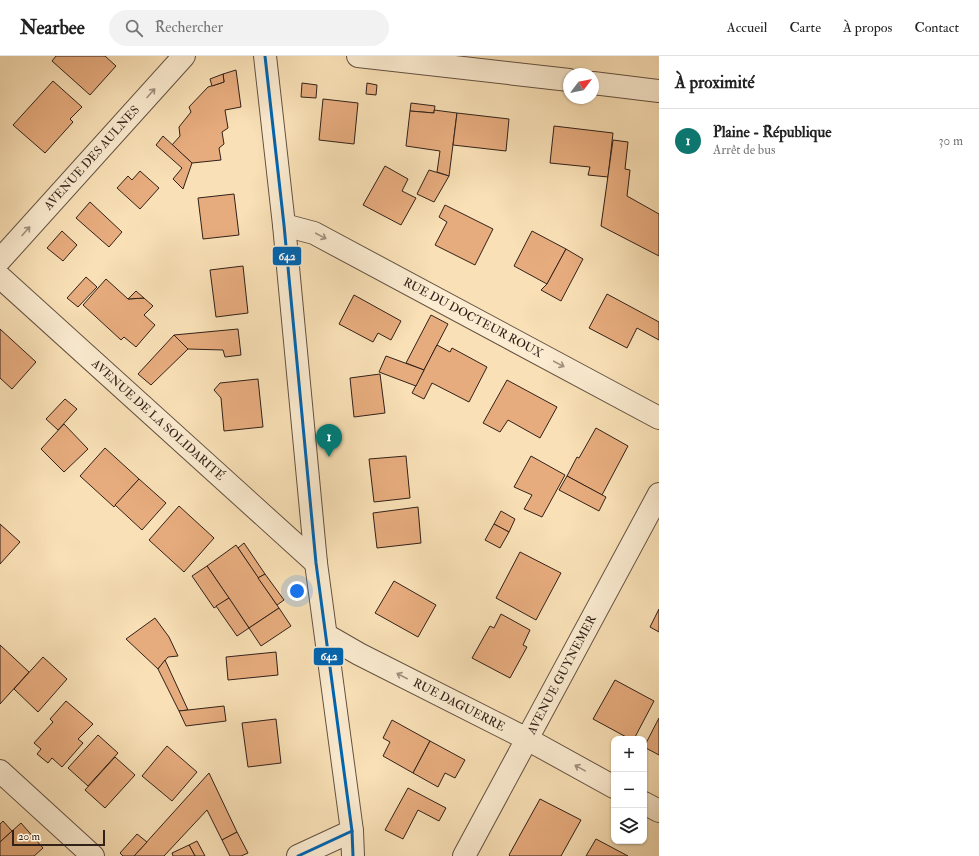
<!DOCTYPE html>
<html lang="fr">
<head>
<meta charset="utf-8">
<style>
  :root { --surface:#fff; --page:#f2f2f2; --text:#222; --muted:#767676; --line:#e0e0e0; --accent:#0f766e }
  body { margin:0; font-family:"IM FELL Double Pica",serif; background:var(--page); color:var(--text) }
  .controls { position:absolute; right:12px; bottom:12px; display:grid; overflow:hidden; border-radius:8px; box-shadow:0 1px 3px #0004 }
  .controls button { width:36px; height:36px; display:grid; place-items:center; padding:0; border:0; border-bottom:1px solid var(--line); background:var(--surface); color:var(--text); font:20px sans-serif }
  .compass { position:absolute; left:563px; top:12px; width:36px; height:36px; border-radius:50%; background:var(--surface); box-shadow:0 1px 3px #0004; rotate:58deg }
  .scale { position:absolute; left:12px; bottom:10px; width:93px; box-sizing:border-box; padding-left:4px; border:2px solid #312119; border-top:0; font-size:11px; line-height:14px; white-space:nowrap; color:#312119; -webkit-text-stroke:3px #fbebd0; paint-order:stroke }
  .you { position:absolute; left:297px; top:535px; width:14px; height:14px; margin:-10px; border:3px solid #fff; border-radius:50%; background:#1a73e8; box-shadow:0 0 0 6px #1a73e833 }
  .badge { display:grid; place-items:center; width:26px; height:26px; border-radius:50%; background:var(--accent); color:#fff; font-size:13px; font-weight:700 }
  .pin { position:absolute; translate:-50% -33px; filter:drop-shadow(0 1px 2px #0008) }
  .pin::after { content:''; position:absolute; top:21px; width:14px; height:12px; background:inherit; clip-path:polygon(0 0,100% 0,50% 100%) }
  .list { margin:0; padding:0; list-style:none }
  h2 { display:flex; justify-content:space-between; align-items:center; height:52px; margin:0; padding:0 16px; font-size:17px }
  h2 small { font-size:13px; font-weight:400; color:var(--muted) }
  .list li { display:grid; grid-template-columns:26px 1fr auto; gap:12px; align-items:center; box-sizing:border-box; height:64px; padding:0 16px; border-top:1px solid var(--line) }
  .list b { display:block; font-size:15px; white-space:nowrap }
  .list p { margin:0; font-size:13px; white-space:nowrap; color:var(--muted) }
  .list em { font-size:13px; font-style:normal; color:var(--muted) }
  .icon { flex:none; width:22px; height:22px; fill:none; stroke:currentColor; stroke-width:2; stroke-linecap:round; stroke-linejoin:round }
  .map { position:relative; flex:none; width:659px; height:800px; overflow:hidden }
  header { display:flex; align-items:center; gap:24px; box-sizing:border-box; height:56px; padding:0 20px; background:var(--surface); border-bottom:1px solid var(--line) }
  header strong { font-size:19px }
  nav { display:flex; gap:22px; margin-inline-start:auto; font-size:14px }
  .search { width:280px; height:36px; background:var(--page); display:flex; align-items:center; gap:10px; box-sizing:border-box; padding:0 14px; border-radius:22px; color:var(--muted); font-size:15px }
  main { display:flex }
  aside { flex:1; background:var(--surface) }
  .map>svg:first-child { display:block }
  .building { fill:#e7ac7e; stroke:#312119 }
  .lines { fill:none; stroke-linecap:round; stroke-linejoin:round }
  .minor-casing { stroke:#635140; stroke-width:24 }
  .minor { stroke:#fbebd0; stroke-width:22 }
  .bus-1-casing { stroke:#fbebd0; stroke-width:6 }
  .bus-1 { stroke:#0064b0; stroke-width:3 }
  .oneway { stroke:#a0907e }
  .labels { text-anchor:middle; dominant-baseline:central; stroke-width:3; stroke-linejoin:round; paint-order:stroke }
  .street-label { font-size:12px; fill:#312119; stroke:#fbebd0 }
  .line-badge { stroke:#fbebd0; stroke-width:1.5 }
  .badge-label { font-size:11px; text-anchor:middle; font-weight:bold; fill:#fff }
</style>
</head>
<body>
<header>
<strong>Nearbee</strong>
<div class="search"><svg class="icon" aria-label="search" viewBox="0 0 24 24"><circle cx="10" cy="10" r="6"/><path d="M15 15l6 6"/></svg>Rechercher</div>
<nav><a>Accueil</a><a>Carte</a><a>À propos</a><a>Contact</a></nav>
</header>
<main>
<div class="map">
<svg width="659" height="800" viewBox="0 0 659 800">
  <rect width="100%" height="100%" fill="#f9e0b6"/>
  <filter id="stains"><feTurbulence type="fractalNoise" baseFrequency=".005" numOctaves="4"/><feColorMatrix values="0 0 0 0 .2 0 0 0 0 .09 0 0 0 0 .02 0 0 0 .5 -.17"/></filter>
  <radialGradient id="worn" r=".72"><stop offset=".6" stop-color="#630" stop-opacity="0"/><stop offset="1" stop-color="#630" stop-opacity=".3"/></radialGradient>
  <g class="building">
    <path d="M56 0H105L116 10 90 39 52 5Z"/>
    <path d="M236 14 241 51 225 54 228 72 222 76 224 88 219 92 221 104 192 107 172 89 180 80 179 71 191 56 189 51 208 31 224 26 223 18Z"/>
    <path d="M223 18 224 26 212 30 210 23Z"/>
    <path d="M53 25 82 51 70 63 73 66 45 97 13 69Z"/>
    <path d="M302 27 317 29 316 42 301 41Z"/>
    <path d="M367 27 377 29 376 39 366 38Z"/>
    <path d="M323 43 358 47 354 88 319 84Z"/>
    <path d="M411 47 435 50 434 57 410 55Z"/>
    <path d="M434 54 457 57 449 120 437 116 440 95 406 90 410 55 434 57Z"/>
    <path d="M457 57 509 63 506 95 453 89Z"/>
    <path d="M554 70 613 77 608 121 588 119 590 111 550 107Z"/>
    <path d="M163 80 192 107 183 133 173 123 182 112 156 89Z"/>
    <path d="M613 84 628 86 625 113 630 114 627 140 659 158V200L601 170Z"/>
    <path d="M385 110 408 123 402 135 416 142 401 169 363 149Z"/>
    <path d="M429 114 449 120 434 146 417 138Z"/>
    <path d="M140 115 159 132 140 153 117 132 128 120 132 124Z"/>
    <path d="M234 138 239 179 203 183 198 142Z"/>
    <path d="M90 146 122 176 109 191 76 162Z"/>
    <path d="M445 149 493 173 475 209 435 189 447 166 439 161Z"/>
    <path d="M62 175 77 189 63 205 47 192Z"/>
    <path d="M532 175 566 193 547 228 514 210Z"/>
    <path d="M566 193 583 203 561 245 541 234 547 228Z"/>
    <path d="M243 210 248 257 216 261 210 214Z"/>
    <path d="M86 221 97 231 78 251 67 242Z"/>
    <path d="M106 223 128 243 144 242 153 250 144 259 155 269 136 291 124 281 121 284 83 249Z"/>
    <path d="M136 235 144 242 128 243Z"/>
    <path d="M607 238 659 266V284L637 272 627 292 589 272Z"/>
    <path d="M354 239 401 265 391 284 378 277 373 286 339 268Z"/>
    <path d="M431 259 448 268 424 314 406 307Z"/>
    <path d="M0 273 36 306 12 333 0 322Z"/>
    <path d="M238 273 241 299 225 301 223 294 188 293 174 279Z"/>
    <path d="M174 279 188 293 151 329 138 318Z"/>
    <path d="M437 289 450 296 452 292 487 311 469 346 432 327 424 343 412 337Z"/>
    <path d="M386 300 424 314 416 330 379 316Z"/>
    <path d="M380 318 385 357 354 361 350 322Z"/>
    <path d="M258 323 263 371 224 375 221 342 214 334 220 327Z"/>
    <path d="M507 324 557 351 540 382 508 364 500 376 483 367Z"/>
    <path d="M65 343 77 353 58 374 46 363Z"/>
    <path d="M64 368 88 393 64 416 41 393Z"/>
    <path d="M596 372 628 390 602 439 567 420 577 401 579 402Z"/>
    <path d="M105 392 139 423 114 451 80 420Z"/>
    <path d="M406 400 410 442 374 446 369 403Z"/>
    <path d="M531 400 565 419 542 461 524 453 532 439 514 431Z"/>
    <path d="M567 420 606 441 599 455 559 434Z"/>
    <path d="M139 423 166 447 142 474 115 449Z"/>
    <path d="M179 450 214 482 184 516 149 484Z"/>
    <path d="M418 451 421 487 377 492 373 457Z"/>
    <path d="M501 455 515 463 509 476 494 468Z"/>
    <path d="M0 468 20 486 0 508Z"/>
    <path d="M494 468 509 476 500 492 485 484Z"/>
    <path d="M244 487 265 518 258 522 238 492Z"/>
    <path d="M236 489 279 552 249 572 207 510Z"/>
    <path d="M520 496 561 517 536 564 496 542Z"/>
    <path d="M207 510 229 542 214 552 192 520Z"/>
    <path d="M265 518 284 544 277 549 258 522Z"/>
    <path d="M394 525 436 549 418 581 375 557Z"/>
    <path d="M229 542 249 572 237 580 216 550Z"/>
    <path d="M279 552 291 570 261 590 249 572Z"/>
    <path d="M659 553V576L650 571Z"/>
    <path d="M501 558 530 574 523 589 527 591 510 622 472 602 490 570 494 572Z"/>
    <path d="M155 562 169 581 178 600 168 601 158 613 126 583Z"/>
    <path d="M0 589 29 616 0 648Z"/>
    <path d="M276 596 278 619 228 624 226 601Z"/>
    <path d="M43 601 67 623 38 656 14 633Z"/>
    <path d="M165 604 188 654 179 655 158 613Z"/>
    <path d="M615 624 654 645 634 683H630L593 663Z"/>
    <path d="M66 645 93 668 78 683 83 687 62 711 52 702 48 707 37 698 41 693 34 687 53 666 50 663Z"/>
    <path d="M224 650 226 665 186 670 179 655Z"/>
    <path d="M659 662V699L644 691Z"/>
    <path d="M276 663 281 707 248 711 242 667Z"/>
    <path d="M392 664 430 685 413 717 383 700 390 686 383 682Z"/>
    <path d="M98 679 118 697 88 730 68 712Z"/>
    <path d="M430 685 465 704 455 722 445 717 438 731 413 717Z"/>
    <path d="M167 690 197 716 172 745 142 720Z"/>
    <path d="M115 701 135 719 105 752 85 734Z"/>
    <path d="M209 717 237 776 222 784 207 754 164 800H134Z"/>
    <path d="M408 732 446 752 439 765 418 754 403 783 385 774Z"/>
    <path d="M540 743 581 764 561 800H510L509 799Z"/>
    <path d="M3 765 12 775 0 786V768Z"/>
    <path d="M21 767 43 792 34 800H0V786Z"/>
    <path d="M237 776 248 797 241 800H230L222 784Z"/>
    <path d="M137 778 147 786 134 800H123L120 797Z"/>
    <path d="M596 783 628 800H586Z"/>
    <path d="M197 785 205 800H195L189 789Z"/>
    <path d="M189 789 195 800H173L172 797Z"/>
  </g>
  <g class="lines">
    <defs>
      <g id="minor">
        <path d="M265 0 284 169 316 507 352 775 353 800"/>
        <path d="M358 0 569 24"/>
        <path d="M593 27 659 35"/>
        <path d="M284 169 314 177 659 362"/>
        <path d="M0 204 184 0"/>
        <path d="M0 221 316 507"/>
        <path d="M326 579 359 598 527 683 614 731"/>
        <path d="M0 715 93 800"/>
        <path d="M644 747 659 755"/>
        <path d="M298 800 352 775"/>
        <path d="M464 800 659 438"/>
      </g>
    </defs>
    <use href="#minor" class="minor-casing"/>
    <use href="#minor" class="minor"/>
    <defs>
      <g id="bus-1">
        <path d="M265 0 284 169 316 507 352 775 353 800"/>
        <path d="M298 800 352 775"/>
      </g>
    </defs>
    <use href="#bus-1" class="bus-1-casing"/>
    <use href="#bus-1" class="bus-1"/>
  </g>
  <defs><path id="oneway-shaft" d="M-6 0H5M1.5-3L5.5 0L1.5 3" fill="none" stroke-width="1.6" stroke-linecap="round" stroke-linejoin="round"/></defs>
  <g class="oneway">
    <use href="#oneway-shaft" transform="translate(151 37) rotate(-48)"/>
    <use href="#oneway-shaft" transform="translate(26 175) rotate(-48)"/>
    <use href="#oneway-shaft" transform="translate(321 180) rotate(28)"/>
    <use href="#oneway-shaft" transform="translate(559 308) rotate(28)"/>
    <use href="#oneway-shaft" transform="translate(402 620) rotate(-153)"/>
    <use href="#oneway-shaft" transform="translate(580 712) rotate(-151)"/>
  </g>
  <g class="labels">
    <g class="street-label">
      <text transform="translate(92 102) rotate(-48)">AVENUE DES AULNES</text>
      <text transform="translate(473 262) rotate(28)">RUE DU DOCTEUR ROUX</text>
      <text transform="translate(158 364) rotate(42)">AVENUE DE LA SOLIDARITÉ</text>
      <text transform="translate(562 619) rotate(-62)">AVENUE GUYNEMER</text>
      <text transform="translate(459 649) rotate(27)">RUE DAGUERRE</text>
    </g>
  </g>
  <g class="line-badge">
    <rect x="272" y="190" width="30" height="20" rx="4" fill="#0064b0"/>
    <rect x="313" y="591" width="31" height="19" rx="4" fill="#0064b0"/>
  </g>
  <g class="badge-label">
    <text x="287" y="204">642</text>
    <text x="329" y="604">642</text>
  </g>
  <rect width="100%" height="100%" filter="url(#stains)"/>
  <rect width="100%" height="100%" fill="url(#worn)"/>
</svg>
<div class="controls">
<button>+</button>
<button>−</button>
<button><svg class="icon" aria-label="layers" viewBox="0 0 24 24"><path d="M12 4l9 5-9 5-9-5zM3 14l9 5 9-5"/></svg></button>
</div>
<svg class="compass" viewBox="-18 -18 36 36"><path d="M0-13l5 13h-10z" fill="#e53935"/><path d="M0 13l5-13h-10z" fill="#767676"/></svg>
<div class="scale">20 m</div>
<div class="you"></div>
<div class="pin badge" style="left:329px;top:401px">1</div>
</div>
<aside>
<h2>À proximité<small></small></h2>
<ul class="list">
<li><span class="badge">1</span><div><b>Plaine - République</b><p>Arrêt de bus</p></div><em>30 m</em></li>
</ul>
</aside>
</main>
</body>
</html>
